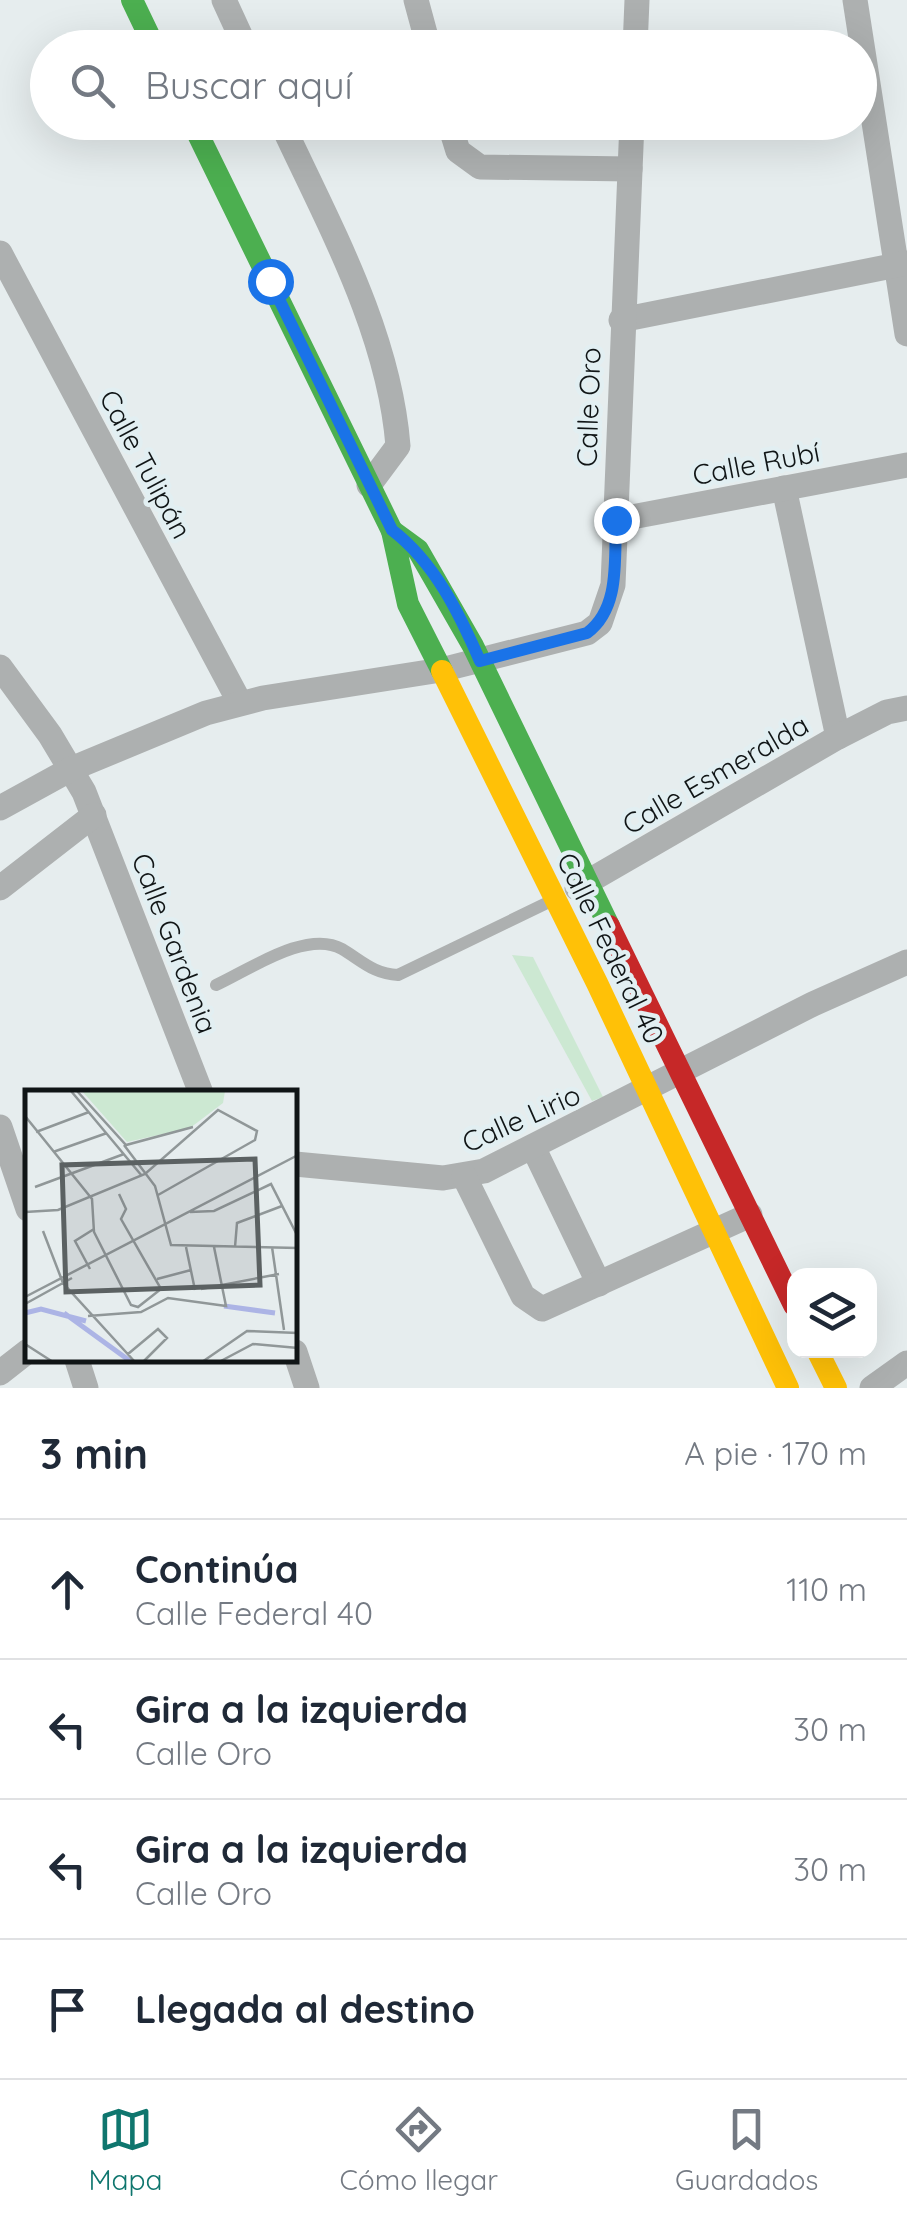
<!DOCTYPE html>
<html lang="es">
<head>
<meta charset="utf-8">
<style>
  :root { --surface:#fff; --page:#f2f2f3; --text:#1f2937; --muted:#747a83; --line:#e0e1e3; --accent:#0f766e }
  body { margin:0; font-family:Quicksand,sans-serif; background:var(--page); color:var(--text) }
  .controls { position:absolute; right:30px; bottom:30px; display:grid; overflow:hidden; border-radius:20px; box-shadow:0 10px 40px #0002 }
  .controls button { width:90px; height:90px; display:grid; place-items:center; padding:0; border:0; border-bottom:2px solid var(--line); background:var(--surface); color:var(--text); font:50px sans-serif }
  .stop { position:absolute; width:30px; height:30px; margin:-22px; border:8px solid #1a73e8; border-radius:50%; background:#fff }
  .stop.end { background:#1a73e8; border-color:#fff; box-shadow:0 2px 10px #0008 }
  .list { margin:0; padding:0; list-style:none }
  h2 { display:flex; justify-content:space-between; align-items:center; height:130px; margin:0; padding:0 40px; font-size:42px }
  h2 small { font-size:32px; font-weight:400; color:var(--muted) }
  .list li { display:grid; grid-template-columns:65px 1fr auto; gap:30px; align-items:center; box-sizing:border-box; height:140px; padding:0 40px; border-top:2px solid var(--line) }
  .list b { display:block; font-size:38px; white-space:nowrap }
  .list p { margin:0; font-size:32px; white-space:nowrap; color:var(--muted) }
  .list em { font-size:32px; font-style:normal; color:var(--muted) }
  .icon { flex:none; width:55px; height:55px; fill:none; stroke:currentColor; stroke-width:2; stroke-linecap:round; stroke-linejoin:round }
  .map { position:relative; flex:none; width:907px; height:1388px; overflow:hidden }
  .search { position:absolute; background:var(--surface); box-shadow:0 10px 40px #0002; left:30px; right:30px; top:30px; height:110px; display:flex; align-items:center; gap:25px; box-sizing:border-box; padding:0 35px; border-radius:55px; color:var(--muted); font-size:38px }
  .sheet { height:690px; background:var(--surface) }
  nav { display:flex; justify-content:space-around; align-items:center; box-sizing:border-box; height:140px; border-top:2px solid var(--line); background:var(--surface); font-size:28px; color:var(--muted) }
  nav a { display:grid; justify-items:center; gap:5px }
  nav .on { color:var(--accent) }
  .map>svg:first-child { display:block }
  .green { fill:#cce8d2 }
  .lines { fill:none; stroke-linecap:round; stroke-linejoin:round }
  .lane { stroke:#adb0b0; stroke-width:12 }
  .street { stroke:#adb0b0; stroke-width:25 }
  .fast { stroke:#4caf50; stroke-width:22 }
  .slow { stroke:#ffc107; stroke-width:22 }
  .jam { stroke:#c62828; stroke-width:22 }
  .route { stroke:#1a73e8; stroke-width:12 }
  .labels { text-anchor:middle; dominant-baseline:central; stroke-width:9; stroke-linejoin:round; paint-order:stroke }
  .street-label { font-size:28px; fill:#101516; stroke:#e2eff2 }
  .inset-river { fill:none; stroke:#acb4e5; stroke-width:5 }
  .inset-road { fill:none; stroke:#909798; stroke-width:2.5 }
  .view { fill:#5b6162; fill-opacity:0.15; stroke:#5b6162; stroke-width:5 }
  .inset-edge { fill:none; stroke:#101516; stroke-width:5 }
</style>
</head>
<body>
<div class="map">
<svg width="907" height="1388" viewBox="0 0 907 1388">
  <rect width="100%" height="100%" fill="#e6edee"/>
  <path class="green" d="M512 955 533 957 603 1097 592 1101Z"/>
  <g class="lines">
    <path class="lane" d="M216 985C249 970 307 929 342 949 362 961 374 974 398 975L553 900"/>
    <g class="street">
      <path d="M224 0 246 48"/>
      <path d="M416 0 429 48"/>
      <path d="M855 0 907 334"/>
      <path d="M635 48 637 0"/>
      <path d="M281 122C329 225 389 332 398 446L369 485"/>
      <path d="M449 122 458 151 480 167 630 169"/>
      <path d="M0 253 240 703"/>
      <path d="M621 320 907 263"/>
      <path d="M784 488 838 737"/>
      <path d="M616 520 907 465"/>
      <path d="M0 667 50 735 84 792 201 1093"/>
      <path d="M0 808 71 769 206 713 263 698 441 670 587 633 600 623 613 585 632 122"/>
      <path d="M0 888 94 815"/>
      <path d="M577 888 838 737 887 712 907 708"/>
      <path d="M0 1127 28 1209"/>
      <path d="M534 1149 599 1284"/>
      <path d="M295 1164 443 1178 484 1171 813 1004 907 962"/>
      <path d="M464 1176 523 1296 542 1309 750 1215"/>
      <path d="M295 1352 307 1388"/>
      <path d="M77 1360 86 1388"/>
      <path d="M0 1373 28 1351"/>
      <path d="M872 1388 907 1363"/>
    </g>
    <g class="fast">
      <path d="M132 0 155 48"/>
      <path d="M192 122 392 531 408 604 442 671"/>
      <path d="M392 531 418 550 473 646 609 926"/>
    </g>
    <g class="slow">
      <path d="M442 671 597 983 788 1388"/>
      <path d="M817 1350 836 1388"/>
    </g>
    <path class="jam" d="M609 926 794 1305"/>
  </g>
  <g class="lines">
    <path class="route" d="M270 281 392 530C435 563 459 613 480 661L587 633C621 608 614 558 616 520"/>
  </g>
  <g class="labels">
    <g class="street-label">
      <text transform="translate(588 407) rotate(-88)">Calle Oro</text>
      <text transform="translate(756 463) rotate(-11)">Calle Rubí</text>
      <text transform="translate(146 464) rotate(62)">Calle Tulipán</text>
      <text transform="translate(715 774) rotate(-30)">Calle Esmeralda</text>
      <text transform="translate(175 943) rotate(69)">Calle Gardenia</text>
      <text transform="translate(611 948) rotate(64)">Calle Federal 40</text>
      <text transform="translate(521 1118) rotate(-24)">Calle Lirio</text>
    </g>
  </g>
  <g transform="translate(25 1090)">
    <rect width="272" height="272" fill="#e6edee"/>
    <path d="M57 1H200L198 13 165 38 102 52Z" fill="#cce8d2"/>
    <path class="inset-river" d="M199 216 250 223M0 223 16 219 61 231M39 223 105 271"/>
    <path class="inset-road" d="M46 1 117 86M52 1 101 55 168 37M0 26 67 109 69 142 106 215 113 217 136 199 96 129 101 119 94 104M11 42 64 22M99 55 130 96 146 155 273 158M28 62 82 43M10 97 99 64M0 122 33 120 120 84 193 20 232 41 230 50 133 105M165 122 189 121 246 94 273 147M18 141 38 193 110 272M161 157 170 200M210 157 212 133 257 116M247 157 259 240M65 179 50 151 69 139M132 189 166 180M176 199 254 184M0 207 273 65M0 214 47 188M63 226 116 222 143 208 201 216 189 157M0 254 28 272M103 264 133 239 142 248 118 272M177 272 222 241 273 243M194 272 228 254 273 258"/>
    <path class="view" d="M230 69 235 195 41 202 37 75Z"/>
    <rect width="272" height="272" class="inset-edge"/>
  </g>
</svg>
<div class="controls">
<button><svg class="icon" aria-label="layers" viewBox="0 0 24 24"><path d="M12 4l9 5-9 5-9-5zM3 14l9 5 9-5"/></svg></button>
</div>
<div class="stop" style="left:270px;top:281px"></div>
<div class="stop end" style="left:616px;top:520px"></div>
<div class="search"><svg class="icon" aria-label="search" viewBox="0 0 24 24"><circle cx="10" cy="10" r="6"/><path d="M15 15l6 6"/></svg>Buscar aquí</div>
</div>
<section class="sheet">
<h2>3 min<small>A pie · 170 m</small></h2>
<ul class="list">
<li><svg class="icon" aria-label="ahead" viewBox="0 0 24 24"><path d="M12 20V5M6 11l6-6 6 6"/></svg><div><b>Continúa</b><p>Calle Federal 40</p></div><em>110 m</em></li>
<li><svg class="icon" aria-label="left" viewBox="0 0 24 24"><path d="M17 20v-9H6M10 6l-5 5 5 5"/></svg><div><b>Gira a la izquierda</b><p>Calle Oro</p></div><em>30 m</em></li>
<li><svg class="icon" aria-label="left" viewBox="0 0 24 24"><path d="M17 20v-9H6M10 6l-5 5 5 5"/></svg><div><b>Gira a la izquierda</b><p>Calle Oro</p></div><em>30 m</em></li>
<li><svg class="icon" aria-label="arrive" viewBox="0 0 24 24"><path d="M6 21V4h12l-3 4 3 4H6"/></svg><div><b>Llegada al destino</b></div></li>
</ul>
</section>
<nav>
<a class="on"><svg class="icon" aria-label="map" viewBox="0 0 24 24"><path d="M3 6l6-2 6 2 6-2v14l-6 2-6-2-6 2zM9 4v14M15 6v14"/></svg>Mapa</a>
<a><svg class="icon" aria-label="directions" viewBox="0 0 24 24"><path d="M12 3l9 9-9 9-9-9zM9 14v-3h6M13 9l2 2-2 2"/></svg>Cómo llegar</a>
<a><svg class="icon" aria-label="saved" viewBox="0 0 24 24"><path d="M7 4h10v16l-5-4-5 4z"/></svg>Guardados</a>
</nav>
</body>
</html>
